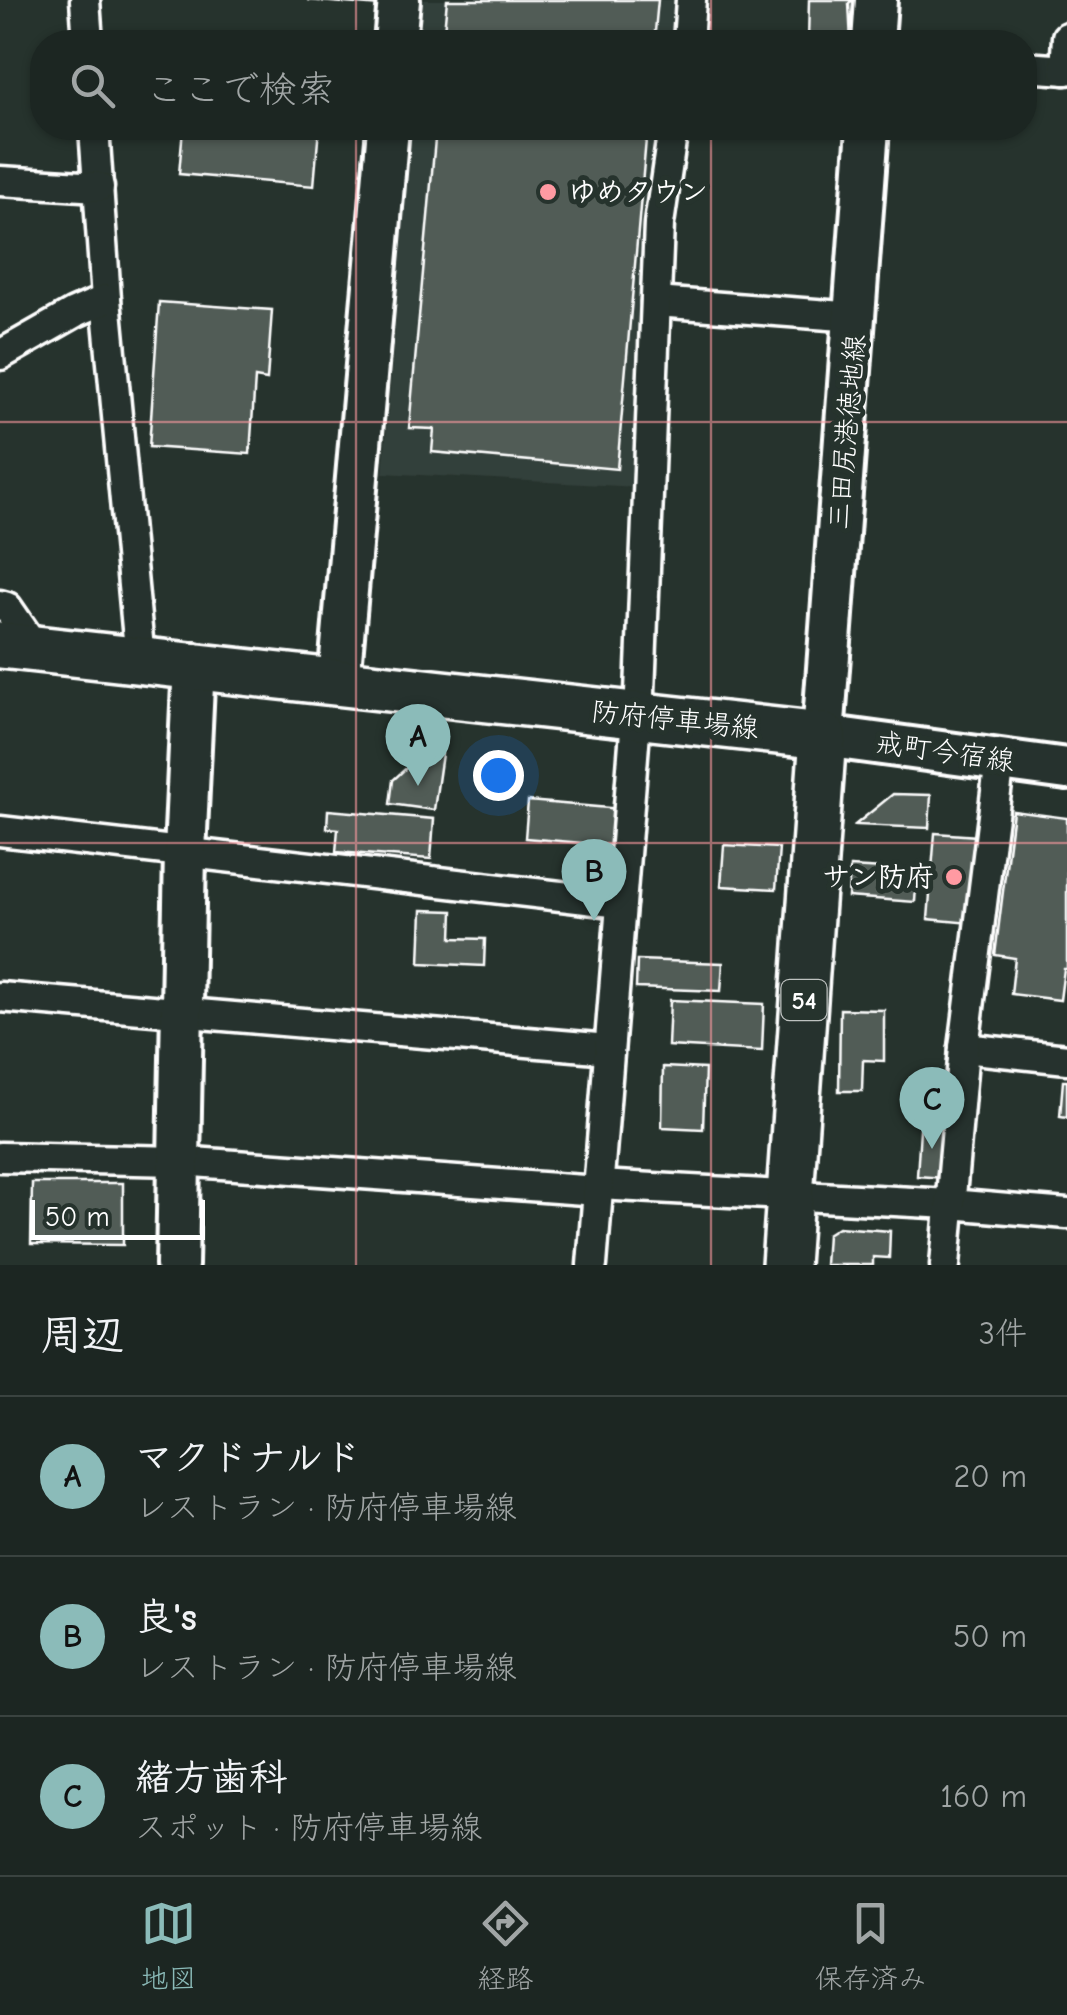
<!DOCTYPE html>
<html lang="ja">
<head>
<meta charset="utf-8">
<style>
  :root { --surface:#1c2622; --page:#29322f; --text:#f1f3f6; --muted:#a0a5a5; --line:#3a4340; --accent:#8bbbb9 }
  body { margin:0; font-family:"Comic Neue","Klee One",sans-serif; background:var(--page); color:var(--text) }
  .scale { position:absolute; left:30px; bottom:25px; width:175px; box-sizing:border-box; padding-left:10px; border:5px solid #fff; border-top:0; font-size:28px; line-height:35px; white-space:nowrap; color:#fff; -webkit-text-stroke:8px #26332d; paint-order:stroke }
  .you { position:absolute; left:498px; top:775px; width:35px; height:35px; margin:-25px; border:8px solid #fff; border-radius:50%; background:#1a73e8; box-shadow:0 0 0 15px #1a73e833 }
  .badge { display:grid; place-items:center; width:65px; height:65px; border-radius:50%; background:var(--accent); color:#111; font-size:32px; font-weight:700 }
  .pin { position:absolute; translate:-50% -82px; filter:drop-shadow(0 2px 5px #0008) }
  .pin::after { content:''; position:absolute; top:52px; width:35px; height:30px; background:inherit; clip-path:polygon(0 0,100% 0,50% 100%) }
  .list { margin:0; padding:0; list-style:none }
  h2 { display:flex; justify-content:space-between; align-items:center; height:130px; margin:0; padding:0 40px; font-size:42px }
  h2 small { font-size:32px; font-weight:400; color:var(--muted) }
  .list li { display:grid; grid-template-columns:65px 1fr auto; gap:30px; align-items:center; box-sizing:border-box; height:160px; padding:0 40px; border-top:2px solid var(--line) }
  .list b { display:block; font-size:38px; white-space:nowrap }
  .list p { margin:0; font-size:32px; white-space:nowrap; color:var(--muted) }
  .list em { font-size:32px; font-style:normal; color:var(--muted) }
  .icon { flex:none; width:55px; height:55px; fill:none; stroke:currentColor; stroke-width:2; stroke-linecap:round; stroke-linejoin:round }
  .map { position:relative; flex:none; width:1067px; height:1265px; overflow:hidden }
  .search { position:absolute; background:var(--surface); box-shadow:0 2px 8px #0004; left:30px; right:30px; top:30px; height:110px; display:flex; align-items:center; gap:25px; box-sizing:border-box; padding:0 35px; border-radius:40px; color:var(--muted); font-size:38px }
  .sheet { height:610px; background:var(--surface) }
  nav { display:flex; justify-content:space-around; align-items:center; box-sizing:border-box; height:140px; border-top:2px solid var(--line); background:var(--surface); font-size:28px; color:var(--muted) }
  nav a { display:grid; justify-items:center; gap:5px }
  nav .on { color:var(--accent) }
  .map>svg:first-child { display:block }
  .built { fill:#333f3a }
  .building { fill:#515c57; stroke:#fff; stroke-width:2.5 }
  .lines { fill:none; stroke-linecap:round; stroke-linejoin:round }
  .street-casing { stroke:#fff; stroke-width:35 }
  .secondary-casing { stroke:#fff; stroke-width:48 }
  .primary-casing { stroke:#fff; stroke-width:52 }
  .street { stroke:#26332d; stroke-width:28 }
  .secondary { stroke:#26332d; stroke-width:40 }
  .primary { stroke:#26332d; stroke-width:45 }
  .grid { fill:none; stroke:#ff9aa2; stroke-width:2.5; stroke-opacity:0.55 }
  .poi-dot { fill:#ff9aa2; stroke:#26332d; stroke-width:4 }
  .labels { text-anchor:middle; dominant-baseline:central; stroke-width:10; stroke-linejoin:round; paint-order:stroke }
  .shield { fill:#26332d; stroke:#bec2c0; stroke-width:2.5 }
  .shield-label { font-size:25px; font-weight:bold; fill:#fff }
  .poi-label { font-size:28px; font-weight:bold; fill:#fff; stroke:#26332d; text-anchor:start }
  .street-label { font-size:28px; fill:#fff; stroke:#26332d }
</style>
</head>
<body>
<div class="map">
<svg width="1067" height="1265" viewBox="0 0 1067 1265">
  <rect width="100%" height="100%" fill="#26332d"/>
  <filter id="ink" filterUnits="userSpaceOnUse"><feTurbulence type="fractalNoise" baseFrequency=".01" numOctaves="2"/><feDisplacementMap in="SourceGraphic" scale="20" xChannelSelector="R" yChannelSelector="G"/><feConvolveMatrix kernelMatrix="1 2 1 2 8 2 1 2 1" color-interpolation-filters="sRGB"/></filter>
  <g filter="url(#ink)">
    <g class="built">
      <path d="M422 0H679L675 42H418Z"/>
      <path d="M411 128H665L637 487 383 473Z"/>
    </g>
    <g class="building">
      <path d="M307 0H381L380 6Z"/>
      <path d="M447 0H658L654 42H443Z"/>
      <path d="M809 0H853L849 3 851 42H808Z"/>
      <path d="M183 128H319L314 186 179 174Z"/>
      <path d="M436 128H647L617 469 432 452 434 429 409 428Z"/>
      <path d="M159 302 272 310 267 380 255 378 250 454 149 447Z"/>
      <path d="M425 751 442 754 434 810 390 804 393 780Z"/>
      <path d="M893 794 931 795 929 828 855 825Z"/>
      <path d="M528 801 620 809 617 846 525 838Z"/>
      <path d="M328 810 434 819 431 859 336 852 338 829 327 828Z"/>
      <path d="M1013 811 1067 818V969H1064L1060 1000 1011 994 1015 958 995 955Z"/>
      <path d="M935 833 977 836 970 923 928 919Z"/>
      <path d="M724 845 779 848 776 889 721 886Z"/>
      <path d="M850 867 917 871 915 902 848 897Z"/>
      <path d="M422 910 453 911 452 938 485 939 484 966 420 963Z"/>
      <path d="M637 960 723 963 721 991 636 988Z"/>
      <path d="M670 1000 764 1004 762 1051 668 1046Z"/>
      <path d="M840 1009 884 1010V1061L863 1060 862 1091H839Z"/>
      <path d="M663 1067 705 1069 703 1129 662 1127Z"/>
      <path d="M1063 1081H1067V1117L1060 1116Z"/>
      <path d="M921 1114 935 1115V1122H947L944 1178 917 1176Z"/>
      <path d="M32 1183H123V1245L31 1244Z"/>
      <path d="M838 1227 890 1231 889 1258 873 1257V1265H825L827 1234Z"/>
    </g>
    <g class="lines">
      <defs>
        <g id="street">
          <path d="M85 0 88 42"/>
          <path d="M688 42 691 0"/>
          <path d="M1024 67 1067 70"/>
          <path d="M1065 70 1067 37"/>
          <path d="M94 128 106 299 140 660"/>
          <path d="M0 181 99 187"/>
          <path d="M656 302 856 317"/>
          <path d="M0 355 74 313 106 299"/>
          <path d="M0 605 7 607 36 649"/>
          <path d="M639 717 659 224 673 128"/>
          <path d="M0 831 621 903"/>
          <path d="M0 997 609 1049"/>
          <path d="M964 1048 1067 1059"/>
          <path d="M0 1157 179 1161 598 1191"/>
          <path d="M598 1185 950 1204 1067 1214"/>
          <path d="M592 1265 635 731"/>
          <path d="M945 1265 964 1048 1000 760"/>
        </g>
        <g id="secondary">
          <path d="M395 42 399 0"/>
          <path d="M873 42 876 0"/>
          <path d="M868 128 823 736 1067 769"/>
          <path d="M339 681 388 128"/>
          <path d="M177 1265 185 852 194 664"/>
        </g>
        <path id="primary" d="M0 645 823 736 785 1265"/>
      </defs>
      <use href="#street" class="street-casing"/>
      <use href="#secondary" class="secondary-casing"/>
      <use href="#primary" class="primary-casing"/>
      <use href="#street" class="street"/>
      <use href="#secondary" class="secondary"/>
      <use href="#primary" class="primary"/>
    </g>
  </g>
  <path class="grid" d="M356 0V42M711 0V42M356 128V1265M711 128V1265M0 422H1067M0 843H1067"/>
  <g class="poi-dot">
    <circle cx="548" cy="192" r="10"/>
    <circle cx="954" cy="877" r="10"/>
  </g>
  <g class="labels">
    <rect class="shield" x="781.5" y="980" width="45" height="40" rx="8"/>
    <g class="shield-label">
      <text x="804" y="1000">54</text>
    </g>
    <g class="poi-label">
      <text x="568" y="192">ゆめタウン</text>
      <text x="934" y="877" text-anchor="end">サン防府</text>
    </g>
    <g class="street-label">
      <text transform="translate(847 432) rotate(-85)">三田尻港徳地線</text>
      <text transform="translate(675 720) rotate(6)">防府停車場線</text>
      <text transform="translate(945 752) rotate(8)">戒町今宿線</text>
    </g>
  </g>
</svg>
<div class="scale">50 m</div>
<div class="you"></div>
<div class="pin badge" style="left:418px;top:786px">A</div>
<div class="pin badge" style="left:594px;top:921px">B</div>
<div class="pin badge" style="left:932px;top:1149px">C</div>
<div class="search"><svg class="icon" aria-label="search" viewBox="0 0 24 24"><circle cx="10" cy="10" r="6"/><path d="M15 15l6 6"/></svg>ここで検索</div>
</div>
<section class="sheet">
<h2>周辺<small>3件</small></h2>
<ul class="list">
<li><span class="badge">A</span><div><b>マクドナルド</b><p>レストラン · 防府停車場線</p></div><em>20 m</em></li>
<li><span class="badge">B</span><div><b>良's</b><p>レストラン · 防府停車場線</p></div><em>50 m</em></li>
<li><span class="badge">C</span><div><b>緒方歯科</b><p>スポット · 防府停車場線</p></div><em>160 m</em></li>
</ul>
</section>
<nav>
<a class="on"><svg class="icon" aria-label="map" viewBox="0 0 24 24"><path d="M3 6l6-2 6 2 6-2v14l-6 2-6-2-6 2zM9 4v14M15 6v14"/></svg>地図</a>
<a><svg class="icon" aria-label="directions" viewBox="0 0 24 24"><path d="M12 3l9 9-9 9-9-9zM9 14v-3h6M13 9l2 2-2 2"/></svg>経路</a>
<a><svg class="icon" aria-label="saved" viewBox="0 0 24 24"><path d="M7 4h10v16l-5-4-5 4z"/></svg>保存済み</a>
</nav>
</body>
</html>
